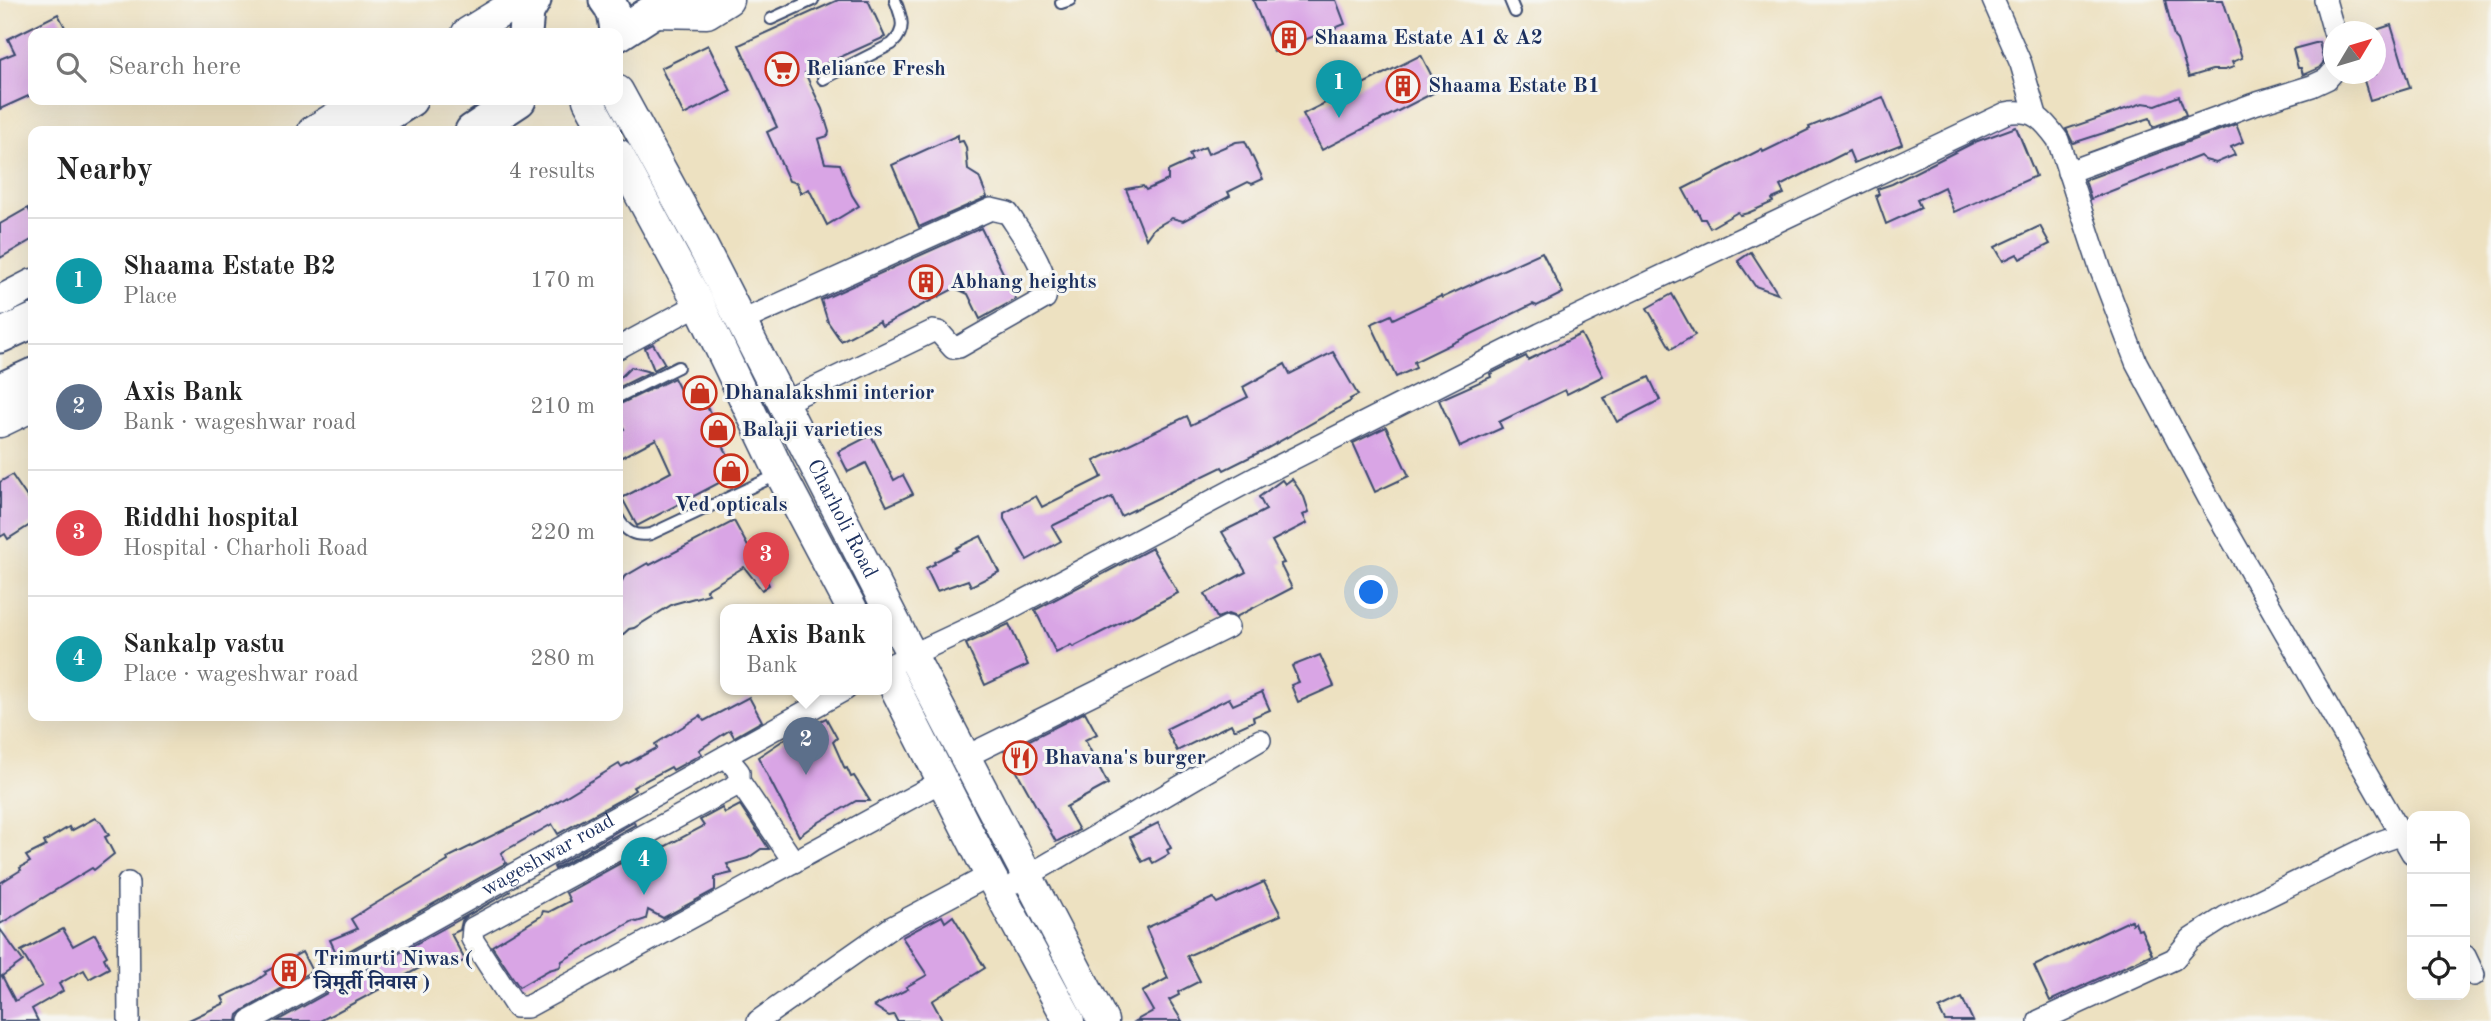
<!DOCTYPE html>
<html lang="en">
<head>
<meta charset="utf-8">
<style>
  :root { --surface:#fff; --page:#f6f6f6; --text:#222; --muted:#767676; --line:#e0e0e0; --accent:#ea580c }
  body { margin:0; font-family:"Old Standard TT","Noto Serif Devanagari",serif; background:var(--page); color:var(--text) }
  .controls { position:absolute; right:21px; bottom:21px; display:grid; overflow:hidden; border-radius:14px; box-shadow:0 7px 28px #0002 }
  .controls button { width:63px; height:63px; display:grid; place-items:center; padding:0; border:0; border-bottom:2px solid var(--line); background:var(--surface); color:var(--text); font:35px sans-serif }
  .compass { position:absolute; left:2323px; top:21px; width:63px; height:63px; border-radius:50%; background:var(--surface); box-shadow:0 7px 28px #0002; rotate:52deg }
  .you { position:absolute; left:1372px; top:593px; width:24px; height:24px; margin:-18px; border:5px solid #fff; border-radius:50%; background:#1a73e8; box-shadow:0 0 0 10px #1a73e833 }
  .badge { display:grid; place-items:center; width:46px; height:46px; border-radius:50%; background:var(--accent); color:#fff; font-size:23px; font-weight:700 }
  .pin { position:absolute; translate:-50% -58px; filter:drop-shadow(0 2px 4px #0008) }
  .pin::after { content:''; position:absolute; top:37px; width:24px; height:21px; background:inherit; clip-path:polygon(0 0,100% 0,50% 100%) }
  .popup { position:absolute; left:720px; top:604px; width:172px; height:91px; box-sizing:border-box; display:grid; place-content:center; border-radius:14px; background:var(--surface); filter:drop-shadow(0 2px 5px #0005); font-size:23px; white-space:nowrap; color:var(--muted) }
  .popup b { font-size:26px; color:var(--text) }
  .popup::after { content:''; position:absolute; left:50%; top:100%; margin-left:-14px; border:14px solid transparent; border-top-color:var(--surface) }
  .list { margin:0; padding:0; list-style:none }
  h2 { display:flex; justify-content:space-between; align-items:center; height:91px; margin:0; padding:0 28px; font-size:30px }
  h2 small { font-size:23px; font-weight:400; color:var(--muted) }
  .list li { display:grid; grid-template-columns:46px 1fr auto; gap:21px; align-items:center; box-sizing:border-box; height:126px; padding:0 28px; border-top:2px solid var(--line) }
  .list b { display:block; font-size:26px; white-space:nowrap }
  .list p { margin:0; font-size:23px; white-space:nowrap; color:var(--muted) }
  .list em { font-size:23px; font-style:normal; color:var(--muted) }
  .icon { flex:none; width:38px; height:38px; fill:none; stroke:currentColor; stroke-width:2; stroke-linecap:round; stroke-linejoin:round }
  .map { position:relative; flex:none; width:2491px; height:1021px; overflow:hidden }
  .search { position:absolute; background:var(--surface); box-shadow:0 7px 28px #0002; left:28px; top:28px; width:595px; height:77px; display:flex; align-items:center; gap:18px; box-sizing:border-box; padding:0 24px; border-radius:14px; color:var(--muted); font-size:26px }
  .panel { position:absolute; background:var(--surface); box-shadow:0 7px 28px #0002; left:28px; top:126px; width:595px; height:595px; border-radius:14px }
  .map>svg:first-child { display:block }
  .building { fill:#d9a5e5 }
  .lines { fill:none; stroke-linecap:round; stroke-linejoin:round }
  .lane-casing { stroke:#3a4a6d; stroke-width:14 }
  .street-casing { stroke:#3a4a6d; stroke-width:24 }
  .secondary-casing { stroke:#3a4a6d; stroke-width:33 }
  .primary-casing { stroke:#3a4a6d; stroke-width:37 }
  .lane { stroke:#fff; stroke-width:10 }
  .street { stroke:#fff; stroke-width:21 }
  .secondary { stroke:#fff; stroke-width:30 }
  .primary { stroke:#fff; stroke-width:33 }
  .labels { text-anchor:middle; dominant-baseline:central; stroke-width:6; stroke-linejoin:round; paint-order:stroke }
  .poi-label { font-size:21px; font-weight:bold; fill:#1b2f5e; stroke:#f6f6f2; text-anchor:start }
  .street-label { font-size:21px; fill:#1b2f5e; stroke:#f6f6f2 }
</style>
</head>
<body>
<div class="map">
<svg width="2491" height="1021" viewBox="0 0 2491 1021">
  <rect width="100%" height="100%" fill="#f6f6f2"/>
  <filter id="ink" filterUnits="userSpaceOnUse"><feTurbulence type="fractalNoise" baseFrequency=".0143" numOctaves="2"/><feDisplacementMap in="SourceGraphic" scale="14" xChannelSelector="R" yChannelSelector="G"/><feConvolveMatrix kernelMatrix="1 2 1 2 8 2 1 2 1" color-interpolation-filters="sRGB"/></filter>
  <filter id="wash" filterUnits="userSpaceOnUse"><feTurbulence type="fractalNoise" baseFrequency=".00686" numOctaves="4" result="noise"/><feDisplacementMap in="SourceGraphic" scale="28" xChannelSelector="R" yChannelSelector="G"/><feGaussianBlur stdDeviation="1.57" result="paint"/><feColorMatrix in="noise" values="0 0 0 0 0 0 0 0 0 0 0 0 0 0 0 0 0 1.4 0 .05"/><feComposite in="paint" operator="in"/></filter>
  <g filter="url(#wash)">
    <rect width="100%" height="100%" fill="#ede1c1"/>
    <g id="blocks">
      <g class="building">
        <path d="M838 0H868L885 37 805 73 822 109 829 132 828 136 818 139 825 163 840 164 852 195 859 206 827 225 809 189 801 193 797 183 789 181 767 132 777 127 739 45Z"/>
        <path d="M1253 0H1336L1345 24 1274 52Z"/>
        <path d="M2165 0H2223L2242 58 2232 62 2234 67 2225 70H2212L2189 77 2177 40 2174 37Z"/>
        <path d="M58 14 68 33H33V94L0 109V59L15 53 8 39Z"/>
        <path d="M2391 25 2410 88 2370 100 2362 74H2376V30Z"/>
        <path d="M2319 42 2324 62 2319 68 2303 75 2301 68H2298L2293 49Z"/>
        <path d="M708 45 731 91 684 115 661 68Z"/>
        <path d="M1421 55 1439 90 1322 150 1303 114Z"/>
        <path d="M2179 96 2186 115 2153 127 2150 118 2073 143 2066 129 2143 103 2156 105Z"/>
        <path d="M1883 97 1902 144 1854 163 1849 151 1780 186 1784 194 1772 199 1773 202 1748 213 1740 215 1738 212 1710 228 1705 219H1701L1697 210 1695 211 1683 189 1762 149 1763 152 1810 129 1809 127Z"/>
        <path d="M2236 124 2243 142 2231 147 2235 155 2216 163 2205 160 2200 156 2091 199 2085 180Z"/>
        <path d="M2016 127 2036 176 1954 212 1944 187 1917 200 1921 208 1886 224 1876 196 1879 194 1877 189 1892 184 1975 142Z"/>
        <path d="M958 135V142L963 141 966 147 968 170 979 177 987 197 919 227 892 165Z"/>
        <path d="M1245 141 1263 179 1252 184 1248 182 1228 192 1230 196 1183 221 1172 218 1153 229 1146 239 1126 189 1143 186 1146 190 1168 180V171L1192 160 1189 154 1205 147 1208 154 1236 142Z"/>
        <path d="M28 208 33 218V239L0 258V224Z"/>
        <path d="M2040 226 2050 244 2020 259 2017 254 2003 261 1995 247Z"/>
        <path d="M981 228 1016 299 980 319 968 294 955 288 882 326 879 321 841 341 828 322 821 300Z"/>
        <path d="M1542 252 1563 293 1537 306 1533 304 1414 362 1416 368 1396 377 1371 324 1391 315 1393 319 1441 296 1442 298Z"/>
        <path d="M1751 252 1778 294 1755 286 1738 261Z"/>
        <path d="M1672 294 1695 335 1671 349 1647 308Z"/>
        <path d="M1581 334 1603 376 1567 394 1565 390 1499 422 1502 428 1460 447 1439 400 1491 377 1490 374 1526 356 1528 360Z"/>
        <path d="M653 344 665 364 654 370 645 348Z"/>
        <path d="M1333 352 1358 395 1350 399 1351 401 1266 449 1224 470 1222 467 1121 516 1112 497 1052 526 1061 541 1027 560 1004 519V513L1036 496 1042 507 1102 477 1094 461 1187 416 1191 425 1248 397 1243 387 1285 364 1290 374Z"/>
        <path d="M631 367 650 372 618 388V380Z"/>
        <path d="M1649 377 1660 400 1617 422 1604 398Z"/>
        <path d="M674 378 680 390 685 387 690 397 699 393 712 416H713L723 439 720 440 729 457 726 458 734 475 637 526 622 498 671 472 656 439 618 459V432L624 429 618 417V405Z"/>
        <path d="M1386 427 1409 476 1375 492 1353 443Z"/>
        <path d="M871 435 894 480 903 475 913 494 887 506 866 463 848 472 838 452Z"/>
        <path d="M12 475 33 506V523L8 539 5 534 0 537V482Z"/>
        <path d="M1292 479 1304 497 1309 512 1303 515 1307 523 1272 541 1284 563 1280 564 1292 588 1236 617 1228 614 1217 618 1205 594 1246 572 1222 532 1266 510 1259 497 1282 480 1285 484Z"/>
        <path d="M734 521 769 585 762 590 744 567 706 590 709 594 673 604 634 628 629 629 618 639V589L624 577 648 563 650 565Z"/>
        <path d="M981 536 999 572 971 586 968 580 937 591 926 568 935 564 934 562 958 550 956 548Z"/>
        <path d="M1152 548 1178 593 1073 647 1071 645 1056 653 1035 610Z"/>
        <path d="M1009 624 1028 665 985 685 966 644Z"/>
        <path d="M1320 655 1334 686 1298 702 1291 685 1299 682 1292 666Z"/>
        <path d="M1262 692 1270 710 1253 717 1254 721 1234 730 1231 724 1177 751 1166 729 1229 698 1233 705Z"/>
        <path d="M749 697 762 721 734 737 730 730 699 750 702 754 673 770 671 767 633 787 635 790 622 799 558 834 552 824 501 853 506 863 338 957 330 940 357 929 351 919 368 908 448 861 447 858 540 812 619 764 621 767 657 748 655 744 700 716 704 721Z"/>
        <path d="M1085 712 1097 734 1085 740 1108 784 1066 807 1079 830 1056 842 1006 752Z"/>
        <path d="M826 718 837 738 833 742 845 769 847 768 851 777 854 776 870 801H856L814 825 799 836 758 757 791 735Z"/>
        <path d="M740 805 769 849H761L748 858 727 864 732 873 715 877V890L663 918 648 910 646 919 637 922 633 921 562 961 560 967 549 970 519 987 492 946 541 916 543 911 549 912 570 901 566 893 648 848 652 856 662 848 704 826 700 820 722 808 725 813Z"/>
        <path d="M95 818 101 822 109 835 105 837 114 854 94 870 92 868 0 924V883L21 870 20 868 30 862 26 856 46 846 44 842 69 827 71 831Z"/>
        <path d="M634 822 635 825 555 869 554 867Z"/>
        <path d="M1158 823 1171 848 1167 850 1169 854 1153 863 1150 858 1142 862 1130 837Z"/>
        <path d="M1264 882 1281 915 1187 956 1200 981 1178 992 1179 995 1169 1000 1182 1021H1135L1153 1011 1142 992 1168 978 1146 928 1213 898 1217 903Z"/>
        <path d="M511 891 467 916 462 921 460 930 451 934 465 960 449 969 442 956 320 1021H277Z"/>
        <path d="M942 916 945 922 953 916 985 968 932 1001 943 1021H897L894 1015 889 1016 874 1006 908 989 906 987 927 975 902 937Z"/>
        <path d="M2131 920 2132 924 2135 922 2138 930 2141 929 2152 954 2050 1001 2034 966Z"/>
        <path d="M0 929 23 961 2 976 15 1001 42 986 21 951 63 929 73 946 95 934 107 956 104 958 109 968 89 979 84 970 59 984 63 991 32 1009 38 1021H0Z"/>
        <path d="M302 952 312 971 244 1010 238 1015 237 1021H187L225 1003 222 997 253 983 266 974 265 972Z"/>
        <path d="M1962 998 1973 1021H1945L1939 1009Z"/>
      </g>
    </g>
  </g>
  <g filter="url(#ink)">
    <use href="#blocks" fill-opacity="0" stroke="#3a4a6d" stroke-width="2"/>
    <g class="lines">
      <defs>
        <g id="lane">
          <path d="M1510 0 1515 12"/>
          <path d="M1061 3 1070 0"/>
          <path d="M771 19 813 0"/>
          <path d="M823 79 892 44C907 30 902 18 895 0"/>
          <path d="M618 397 678 367"/>
          <path d="M618 518C626 532 634 537 651 534L779 474"/>
        </g>
        <g id="street">
          <path d="M1993 0 2021 64 2036 115"/>
          <path d="M2325 0 2334 32"/>
          <path d="M2068 172 2251 105 2312 86 2327 79 2334 71"/>
          <path d="M742 321 991 209 1008 213C1020 232 1053 275 1045 298L959 347 953 348 939 332 933 331 783 403"/>
          <path d="M618 348 699 304"/>
          <path d="M886 667 1001 613 1257 477 1540 334 2006 113C2033 108 2043 119 2058 140L2100 268 2136 362 2215 510 2412 853"/>
          <path d="M726 756 739 772V781L733 787 473 928 472 939 516 1007H527L942 781"/>
          <path d="M965 757 1228 627"/>
          <path d="M739 781 794 862"/>
          <path d="M1017 882 1260 740"/>
          <path d="M128 883 129 1021"/>
          <path d="M2465 956 2474 975"/>
          <path id="s1" d="M250 1021 846 689"/>
          <path d="M758 1021 892 927 990 875"/>
          <path d="M2039 1021 2174 959 2191 939 2225 917 2377 843 2403 834"/>
        </g>
        <g id="secondary">
          <path d="M652 12 707 13 728 0"/>
          <path d="M467 33 521 0"/>
          <path id="s2" d="M618 91 701 243 902 636 1103 1021"/>
          <path d="M588 100 605 131"/>
          <path d="M313 131 363 100"/>
          <path d="M618 154 699 304 780 473 852 609"/>
          <path d="M0 301 33 284"/>
          <path d="M0 422 33 406"/>
          <path d="M886 670 990 875 1069 1021"/>
        </g>
        <g id="primary">
          <path d="M606 0C615 10 616 21 617 33"/>
          <path d="M525 33 527 12 534 0"/>
          <path d="M618 34 671 0"/>
          <path d="M362 131 410 100"/>
          <path d="M472 131 519 100"/>
          <path d="M0 336 33 321"/>
          <path d="M0 390 33 375"/>
        </g>
      </defs>
      <use href="#lane" class="lane-casing"/>
      <use href="#street" class="street-casing"/>
      <use href="#secondary" class="secondary-casing"/>
      <use href="#primary" class="primary-casing"/>
      <use href="#lane" class="lane"/>
      <use href="#street" class="street"/>
      <use href="#secondary" class="secondary"/>
      <use href="#primary" class="primary"/>
    </g>
  </g>
  <defs>
    <symbol id="building-ring" viewBox="-11 -11 22 22"><circle r="9.5" fill="#f6f6f2" stroke="#c8321e" stroke-width="1.5"/><path d="M-4-6H4V6H1V3H-1V6H-4ZM-2.5-4.3h1.7v1.8h-1.7ZM.8-4.3h1.7v1.8H.8ZM-2.5-1h1.7V.8h-1.7ZM.8-1h1.7V.8H.8Z" fill="#c8321e"/></symbol>
    <symbol id="supermarket-ring" viewBox="-11 -11 22 22"><circle r="9.5" fill="#f6f6f2" stroke="#c8321e" stroke-width="1.5"/><path d="M-6-5.5h2.5l.6 2H6L4.5 2H-2.5L-4.4-4H-6ZM-1.5 3.2a1.3 1.3 0 1 0 .1 0ZM3 3.2a1.3 1.3 0 1 0 .1 0Z" fill="#c8321e"/></symbol>
    <symbol id="shop-ring" viewBox="-11 -11 22 22"><circle r="9.5" fill="#f6f6f2" stroke="#c8321e" stroke-width="1.5"/><path d="M-5-2.5h2.3a2.7 3.5 0 0 1 5.4 0H5L5.5 6h-11ZM-1.5-2.5h3a1.5 2.3 0 0 0-3 0Z" fill="#c8321e"/></symbol>
    <symbol id="restaurant-ring" viewBox="-11 -11 22 22"><circle r="9.5" fill="#f6f6f2" stroke="#c8321e" stroke-width="1.5"/><path d="M-5-6h1v4h1v-4h1v4h1v-4h1v5L-1.5 .5V6h-2V.5L-5-1ZM5-6V6H3V1.5H1.5Q1.5-4 5-6Z" fill="#c8321e"/></symbol>
  </defs>
  <g fill-rule="evenodd">
    <use href="#building-ring" x="1270" y="19" width="38" height="38"/>
    <use href="#supermarket-ring" x="763" y="50" width="38" height="38"/>
    <use href="#building-ring" x="1384" y="67" width="38" height="38"/>
    <use href="#building-ring" x="907" y="263" width="38" height="38"/>
    <use href="#shop-ring" x="681" y="374" width="38" height="38"/>
    <use href="#shop-ring" x="699" y="411" width="38" height="38"/>
    <use href="#shop-ring" x="712" y="452" width="38" height="38"/>
    <use href="#restaurant-ring" x="1001" y="739" width="38" height="38"/>
    <use href="#building-ring" x="270" y="952" width="38" height="38"/>
  </g>
  <g class="labels">
    <g class="poi-label">
      <text x="1314" y="38">Shaama Estate A1 &amp; A2</text>
      <text x="806" y="69">Reliance Fresh</text>
      <text x="1428" y="86">Shaama Estate B1</text>
      <text x="950" y="282">Abhang heights</text>
      <text x="724" y="393">Dhanalakshmi interior</text>
      <text x="742" y="430">Balaji varieties</text>
      <text x="731" y="505" text-anchor="middle">Ved opticals</text>
      <text x="1044" y="758">Bhavana's burger</text>
      <text x="314" y="959">Trimurti Niwas (<tspan x="314" dy="24">त्रिमूर्ती निवास )</tspan></text>
    </g>
    <g class="street-label">
      <text stroke="none"><textPath href="#s2" startOffset="483">Charholi Road</textPath></text>
      <text stroke="none"><textPath href="#s1" startOffset="341">wageshwar road</textPath></text>
    </g>
  </g>
</svg>
<div class="controls">
<button>+</button>
<button>−</button>
<button><svg class="icon" aria-label="locate" viewBox="0 0 24 24"><circle cx="12" cy="12" r="6"/><path d="M12 2v4M12 18v4M2 12h4M18 12h4"/></svg></button>
</div>
<svg class="compass" viewBox="-18 -18 36 36"><path d="M0-13l5 13h-10z" fill="#e53935"/><path d="M0 13l5-13h-10z" fill="#767676"/></svg>
<div class="you"></div>
<div class="pin badge" style="left:1339px;top:118px;background:#0f9aa8">1</div>
<div class="pin badge" style="left:806px;top:775px;background:#5c6f8a">2</div>
<div class="popup"><b>Axis Bank</b>Bank</div>
<div class="pin badge" style="left:766px;top:590px;background:#e0444e">3</div>
<div class="pin badge" style="left:644px;top:895px;background:#0f9aa8">4</div>
<div class="search"><svg class="icon" aria-label="search" viewBox="0 0 24 24"><circle cx="10" cy="10" r="6"/><path d="M15 15l6 6"/></svg>Search here</div>
<section class="panel">
<h2>Nearby<small>4 results</small></h2>
<ul class="list">
<li><span class="badge" style="background:#0f9aa8">1</span><div><b>Shaama Estate B2</b><p>Place</p></div><em>170 m</em></li>
<li><span class="badge" style="background:#5c6f8a">2</span><div><b>Axis Bank</b><p>Bank · wageshwar road</p></div><em>210 m</em></li>
<li><span class="badge" style="background:#e0444e">3</span><div><b>Riddhi hospital</b><p>Hospital · Charholi Road</p></div><em>220 m</em></li>
<li><span class="badge" style="background:#0f9aa8">4</span><div><b>Sankalp vastu</b><p>Place · wageshwar road</p></div><em>280 m</em></li>
</ul>
</section>
</div>
</body>
</html>
